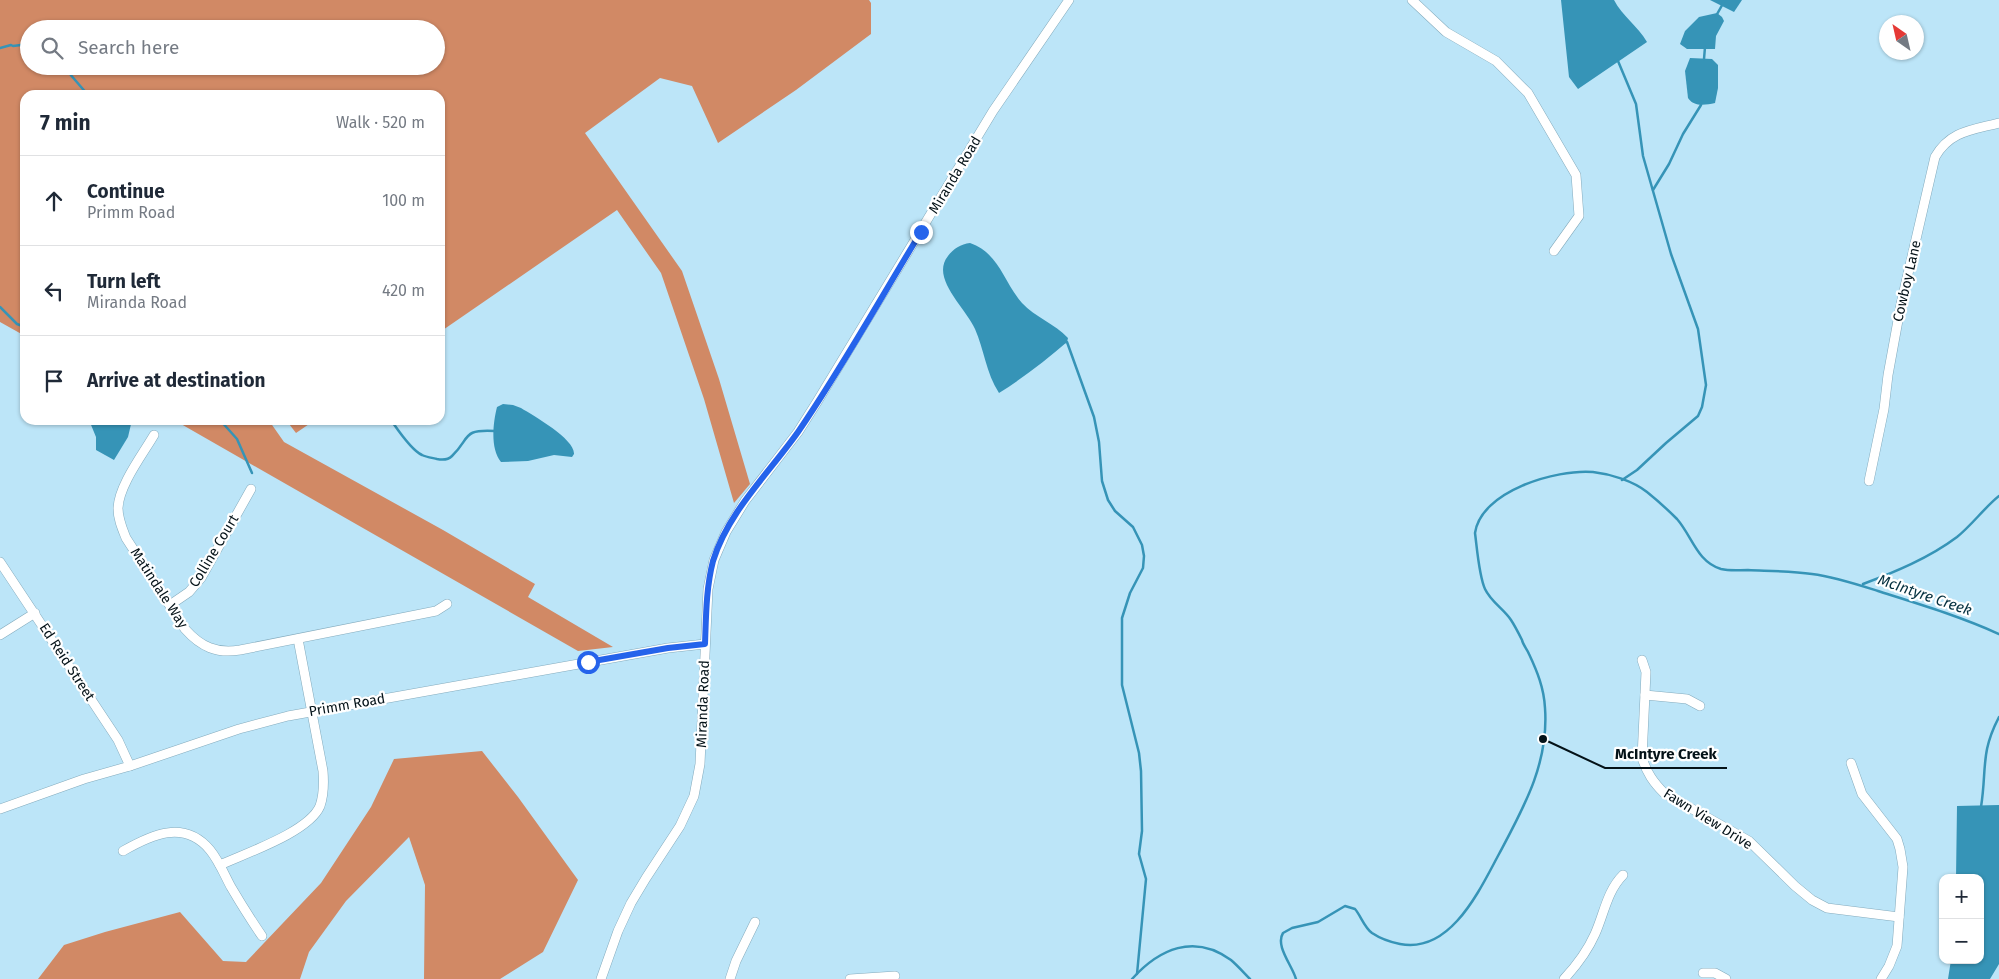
<!DOCTYPE html>
<html lang="en">
<head>
<meta charset="utf-8">
<style>
  :root { --surface:#fff; --page:#f2f2f3; --text:#1f2937; --muted:#747a83; --line:#e0e1e3 }
  body { margin:0; font-family:"Fira Sans",sans-serif; background:var(--page); color:var(--text) }
  .controls { position:absolute; right:15px; bottom:15px; display:grid; overflow:hidden; border-radius:10px; box-shadow:0 1px 4px #0004 }
  .controls button { width:45px; height:45px; display:grid; place-items:center; padding:0; border:0; border-bottom:1px solid var(--line); background:var(--surface); color:var(--text); font:25px sans-serif }
  .compass { position:absolute; left:1879px; top:15px; width:45px; height:45px; border-radius:50%; background:var(--surface); box-shadow:0 1px 4px #0004; rotate:326deg }
  .stop { position:absolute; width:15px; height:15px; margin:-11px; border:4px solid #2563eb; border-radius:50%; background:#fff }
  .stop.end { background:#2563eb; border-color:#fff; box-shadow:0 1px 5px #0008 }
  .list { margin:0; padding:0; list-style:none }
  h2 { display:flex; justify-content:space-between; align-items:center; height:65px; margin:0; padding:0 20px; font-size:21px }
  h2 small { font-size:16px; font-weight:400; color:var(--muted) }
  .list li { display:grid; grid-template-columns:32px 1fr auto; gap:15px; align-items:center; box-sizing:border-box; height:90px; padding:0 20px; border-top:1px solid var(--line) }
  .list b { display:block; font-size:19px; white-space:nowrap }
  .list p { margin:0; font-size:16px; white-space:nowrap; color:var(--muted) }
  .list em { font-size:16px; font-style:normal; color:var(--muted) }
  .icon { flex:none; width:28px; height:28px; fill:none; stroke:currentColor; stroke-width:2; stroke-linecap:round; stroke-linejoin:round }
  .map { position:relative; flex:none; width:1999px; height:979px; overflow:hidden }
  .search { position:absolute; background:var(--surface); box-shadow:0 1px 4px #0004; left:20px; top:20px; width:425px; height:55px; display:flex; align-items:center; gap:12px; box-sizing:border-box; padding:0 18px; border-radius:28px; color:var(--muted); font-size:19px }
  .panel { position:absolute; background:var(--surface); box-shadow:0 1px 4px #0004; left:20px; top:90px; width:425px; height:335px; border-radius:15px }
  .map>svg:first-child { display:block }
  .forest { fill:#d18965; fill-rule:evenodd }
  .water { fill:#3694b7 }
  .lines { fill:none; stroke-linecap:round; stroke-linejoin:round }
  .stream { stroke:#3694b7; stroke-width:2.5 }
  .minor-casing { stroke:#84abbd; stroke-width:10 }
  .minor { stroke:#fff; stroke-width:9 }
  .route { stroke:#2563eb; stroke-width:6 }
  .labels { text-anchor:middle; dominant-baseline:central; stroke-width:4.5; stroke-linejoin:round; paint-order:stroke }
  .street-label { font-size:14px; fill:#041218; stroke:#fff }
  .water-label { font-size:15px; font-style:italic; fill:#053140; stroke:#fff }
  .leader { fill:none; stroke:#041218; stroke-width:2 }
  .callout-dot { fill:#041218; stroke:#fff; stroke-width:2 }
  .callout-label { font-size:15px; text-anchor:middle; font-weight:bold; fill:#041218; stroke:#fff; stroke-width:4.5; stroke-linejoin:round; paint-order:stroke }
</style>
</head>
<body>
<div class="map">
<svg width="1999" height="979" viewBox="0 0 1999 979">
  <rect width="100%" height="100%" fill="#bce5f8"/>
  <g class="forest">
    <path d="M0 0H869L871 3V34L796 90 718 143 692 86 660 78 585 133 682 271 719 379 750 484 734 503 704 399 661 273 617 210 440 332V95H25V336L0 322ZM29 29H436V66H29Z"/>
    <path d="M174 420H272L270 422 284 442 443 530 535 584 528 597 613 647 578 651Z"/>
    <path d="M286 420H315L296 433Z"/>
    <path d="M482 751 518 797 578 880 543 952 500 979H424L425 885 409 837 346 901 309 952 300 979H38L64 945 105 932 180 912 223 961 246 962 321 883 371 807 394 759Z"/>
  </g>
  <g class="water">
    <path d="M1561 0H1614C1622 16 1638 26 1647 42L1578 89 1569 77Z"/>
    <path d="M1710 0H1742L1734 12Z"/>
    <path d="M1717 13 1722 17 1724 21 1716 36 1715 49H1687L1680 44 1685 31 1699 17Z"/>
    <path d="M1690 58 1712 59 1718 65V88L1715 103C1705 105 1694 107 1688 98L1685 71Z"/>
    <path d="M970 243C999 253 1003 281 1022 303 1035 317 1055 324 1068 338L1067 342C1046 360 1023 378 999 393 986 373 984 349 975 329 966 308 930 278 948 256 953 249 961 244 970 243Z"/>
    <path d="M503 404 513 405 521 408C534 416 575 439 574 454L572 457 554 455 528 461 501 462C490 449 493 423 497 407Z"/>
    <path d="M89 420H132L128 437 114 460 96 450V437Z"/>
    <path d="M1999 805V964L1990 979H1948L1951 960H1980V878H1956L1957 806Z"/>
  </g>
  <g class="lines">
    <g class="stream">
      <path d="M1716 16 1725 0"/>
      <path d="M0 48 11 45 13 46 29 44"/>
      <path d="M1704 59 1705 47"/>
      <path d="M1618 61 1636 104 1643 156 1671 254 1698 329 1706 385 1702 407 1698 416 1666 443 1637 470 1622 480"/>
      <path d="M63 66 88 95"/>
      <path d="M1653 190 1669 164 1683 134 1701 105V102"/>
      <path d="M0 307 17 324 25 327"/>
      <path d="M1064 342H1067L1094 417 1099 442 1102 481 1108 500 1115 511 1133 527 1142 545 1144 556 1143 568 1130 593 1122 618V685L1139 753 1141 771 1142 831 1139 854 1146 879 1137 974"/>
      <path d="M220 420 237 439 252 473"/>
      <path d="M391 420C398 430 411 450 422 455 426 457 433 458 437 459 442 460 448 460 452 456 471 438 461 429 495 431"/>
      <path d="M1863 584C1895 572 1929 558 1957 537 1972 525 1984 508 1999 496"/>
      <path d="M1981 807C1987 770 1980 753 1999 717"/>
      <path d="M1132 979C1159 949 1194 933 1231 960 1238 966 1244 973 1250 979"/>
      <path d="M1296 979C1292 965 1275 946 1283 933L1292 928 1318 922 1345 906 1355 909C1361 916 1364 927 1372 933 1381 939 1390 942 1400 944 1451 954 1480 889 1499 854 1524 807 1549 763 1545 708 1544 688 1537 671 1529 654 1527 649 1523 645 1522 640 1519 634 1515 626 1511 620 1504 609 1491 602 1485 589 1479 576 1477 548 1475 533 1481 491 1556 469 1593 472 1611 474 1633 481 1647 492 1657 500 1668 510 1677 519 1692 536 1697 562 1721 569 1730 571 1738 570 1748 570 1769 571 1791 571 1812 574 1835 577 1856 584 1878 591 1919 604 1959 616 1999 634"/>
    </g>
    <defs>
      <g id="minor">
        <path d="M1412 0 1446 32 1496 61 1528 93 1576 175 1579 216 1554 251"/>
        <path d="M154 435C143 454 119 485 118 508 118 519 122 528 126 538L185 629C201 647 217 654 240 650L436 611 447 604"/>
        <path d="M1869 481 1884 409 1888 375 1901 304 1935 157C1950 131 1972 130 1999 123"/>
        <path d="M0 562 118 740 130 766"/>
        <path d="M170 605 189 592 201 578 251 489"/>
        <path d="M0 635 35 613"/>
        <path d="M1642 660 1646 672 1642 758C1647 773 1653 782 1664 793L1749 841 1795 886 1812 900 1827 908 1899 917"/>
        <path d="M1645 695 1687 699 1700 706"/>
        <path d="M1851 763 1862 794 1897 839 1900 849 1903 867 1897 946 1889 966 1881 979"/>
        <path d="M0 809 84 779 130 766 239 729 288 716 668 648 705 644"/>
        <path d="M123 851C151 835 184 819 210 850 219 861 224 874 231 887 241 904 251 920 262 936"/>
        <path d="M220 865C246 853 309 832 320 806 324 794 324 783 323 771L298 639"/>
        <path d="M1703 973H1715L1726 979"/>
        <path d="M601 979 618 931 631 903 646 878 680 826 694 796 700 764 708 589 714 560 726 532 745 501 798 432 817 402 993 111 1069 0"/>
        <path d="M730 979 736 961 755 922"/>
        <path d="M850 979 895 976"/>
        <path d="M1564 979C1577 965 1587 952 1595 934 1604 914 1607 891 1623 875"/>
      </g>
    </defs>
    <use href="#minor" class="minor-casing"/>
    <use href="#minor" class="minor"/>
  </g>
  <g class="lines">
    <path class="route" d="M588 662 668 648 705 644C706 617 706 588 713 561 728 512 769 473 798 432 842 368 880 299 921 232"/>
  </g>
  <g class="labels">
    <g class="street-label">
      <text transform="translate(955 175) rotate(-59)">Miranda Road</text>
      <text transform="translate(1907 281) rotate(-77)">Cowboy Lane</text>
      <text transform="translate(214 551) rotate(-59)">Colline Court</text>
      <text transform="translate(159 588) rotate(57)">Matindale Way</text>
      <text transform="translate(67 662) rotate(57)">Ed Reid Street</text>
      <text transform="translate(703 704) rotate(-88)">Miranda Road</text>
      <text transform="translate(347 705) rotate(-10)">Primm Road</text>
      <text transform="translate(1708 819) rotate(32)">Fawn View Drive</text>
    </g>
    <g class="water-label">
      <text transform="translate(1925 595) rotate(19)">McIntyre Creek</text>
    </g>
  </g>
  <path class="leader" d="M1543 739L1605 768H1727"/>
  <circle class="callout-dot" cx="1543" cy="739" r="5"/>
  <g class="callout-label">
    <text x="1666" y="759">McIntyre Creek</text>
  </g>
</svg>
<div class="controls">
<button>+</button>
<button>−</button>
</div>
<svg class="compass" viewBox="-18 -18 36 36"><path d="M0-13l5 13h-10z" fill="#e53935"/><path d="M0 13l5-13h-10z" fill="#747a83"/></svg>
<div class="stop" style="left:588px;top:662px"></div>
<div class="stop end" style="left:921px;top:232px"></div>
<div class="search"><svg class="icon" aria-label="search" viewBox="0 0 24 24"><circle cx="10" cy="10" r="6"/><path d="M15 15l6 6"/></svg>Search here</div>
<section class="panel">
<h2>7 min<small>Walk · 520 m</small></h2>
<ul class="list">
<li><svg class="icon" aria-label="ahead" viewBox="0 0 24 24"><path d="M12 20V5M6 11l6-6 6 6"/></svg><div><b>Continue</b><p>Primm Road</p></div><em>100 m</em></li>
<li><svg class="icon" aria-label="left" viewBox="0 0 24 24"><path d="M17 20v-9H6M10 6l-5 5 5 5"/></svg><div><b>Turn left</b><p>Miranda Road</p></div><em>420 m</em></li>
<li><svg class="icon" aria-label="arrive" viewBox="0 0 24 24"><path d="M6 21V4h12l-3 4 3 4H6"/></svg><div><b>Arrive at destination</b></div></li>
</ul>
</section>
</div>
</body>
</html>
